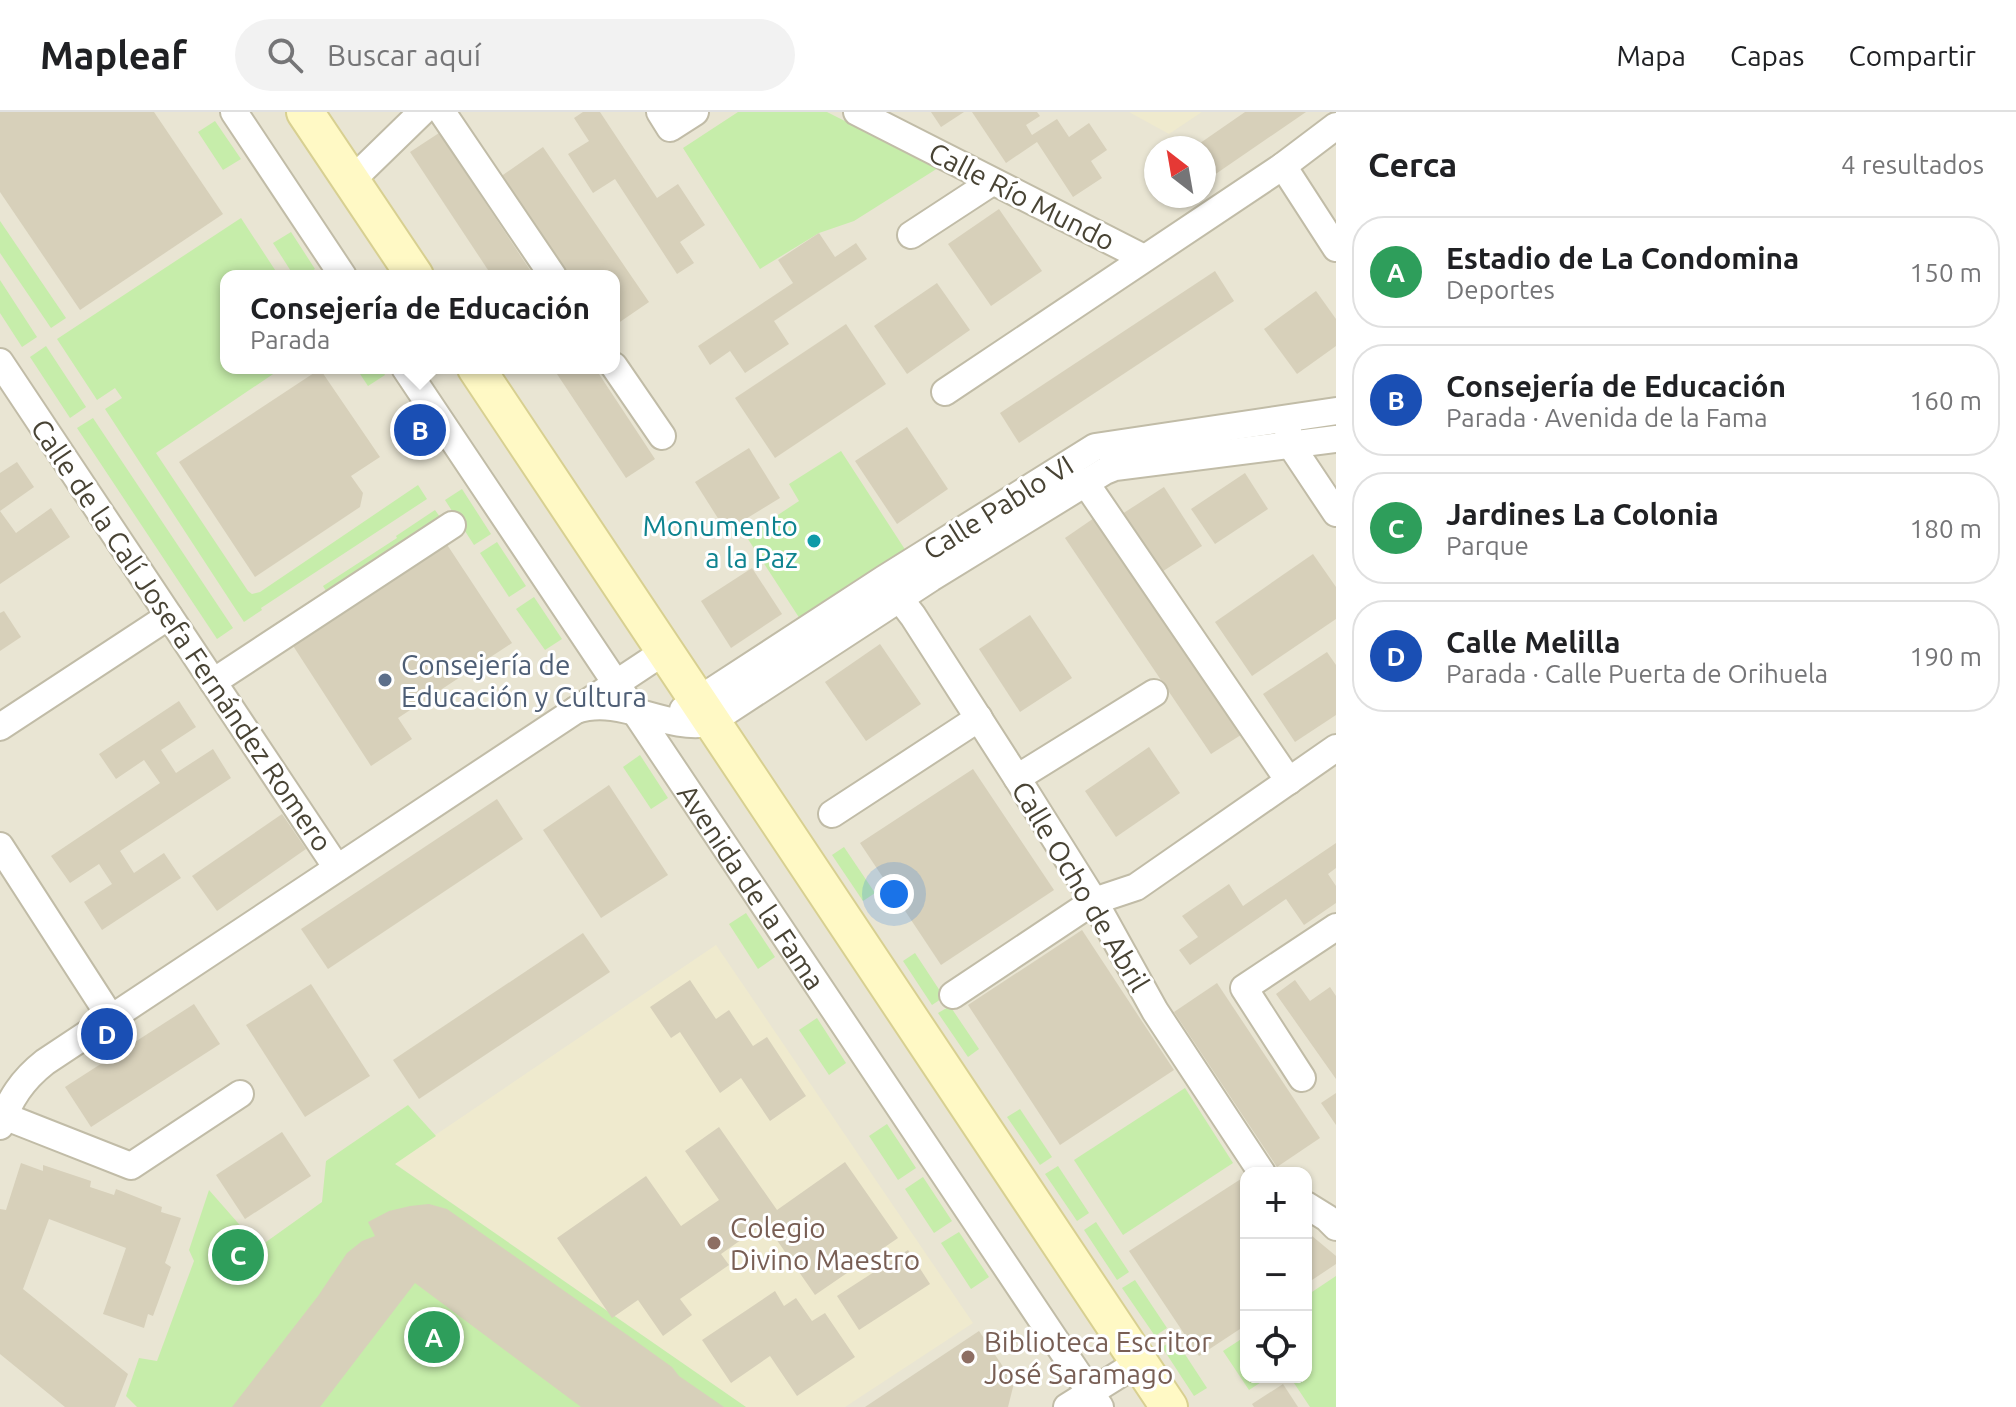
<!DOCTYPE html>
<html lang="es">
<head>
<meta charset="utf-8">
<style>
  :root { --surface:#fff; --page:#f2f2f2; --text:#202124; --muted:#757577; --line:#e0e0e0; --accent:#2563eb }
  body { margin:0; font-family:Ubuntu,sans-serif; background:var(--page); color:var(--text) }
  .controls { position:absolute; right:24px; bottom:24px; display:grid; overflow:hidden; border-radius:16px; box-shadow:0 2px 6px #0004 }
  .controls button { width:72px; height:72px; display:grid; place-items:center; padding:0; border:0; border-bottom:2px solid var(--line); background:var(--surface); color:var(--text); font:40px sans-serif }
  .compass { position:absolute; left:1144px; top:24px; width:72px; height:72px; border-radius:50%; background:var(--surface); box-shadow:0 2px 6px #0004; rotate:329deg }
  .you { position:absolute; left:894px; top:782px; width:28px; height:28px; margin:-20px; border:6px solid #fff; border-radius:50%; background:#1a73e8; box-shadow:0 0 0 12px #1a73e833 }
  .badge { display:grid; place-items:center; width:52px; height:52px; border-radius:50%; background:var(--accent); color:#fff; font-size:26px; font-weight:700 }
  .pin { position:absolute; translate:-50% -50%; border:4px solid #fff; box-shadow:0 2px 8px #0006 }
  .popup { position:absolute; left:220px; top:158px; width:400px; height:104px; box-sizing:border-box; display:grid; place-content:center; border-radius:16px; background:var(--surface); filter:drop-shadow(0 2px 6px #0005); font-size:26px; white-space:nowrap; color:var(--muted) }
  .popup b { font-size:30px; color:var(--text) }
  .popup::after { content:''; position:absolute; left:50%; top:100%; margin-left:-16px; border:16px solid transparent; border-top-color:var(--surface) }
  .list { margin:0; padding:0; list-style:none }
  h2 { display:flex; justify-content:space-between; align-items:center; height:104px; margin:0; padding:0 32px; font-size:34px }
  h2 small { font-size:26px; font-weight:400; color:var(--muted) }
  .list li { display:grid; grid-template-columns:52px 1fr auto; gap:24px; align-items:center; box-sizing:border-box; height:112px; margin:0 16px 16px; padding:0 16px; border:2px solid var(--line); border-radius:32px }
  .list b { display:block; font-size:30px; white-space:nowrap }
  .list p { margin:0; font-size:26px; white-space:nowrap; color:var(--muted) }
  .list em { font-size:26px; font-style:normal; color:var(--muted) }
  .icon { flex:none; width:44px; height:44px; fill:none; stroke:currentColor; stroke-width:2; stroke-linecap:round; stroke-linejoin:round }
  .map { position:relative; flex:none; width:1336px; height:1295px; overflow:hidden }
  header { display:flex; align-items:center; gap:48px; box-sizing:border-box; height:112px; padding:0 40px; background:var(--surface); border-bottom:2px solid var(--line) }
  header strong { font-size:38px }
  nav { display:flex; gap:44px; margin-inline-start:auto; font-size:28px }
  .search { width:560px; height:72px; background:var(--page); display:flex; align-items:center; gap:20px; box-sizing:border-box; padding:0 28px; border-radius:44px; color:var(--muted); font-size:30px }
  main { display:flex }
  aside { flex:1; background:var(--surface) }
  .map>svg:first-child { display:block }
  .residential { fill:#e9e5d3; fill-rule:evenodd }
  .education { fill:#efeace }
  .green { fill:#c6edaa }
  .building { fill:#d7d0ba }
  .lines { fill:none; stroke-linecap:round; stroke-linejoin:round }
  .street-casing { stroke:#c1bca7; stroke-width:30 }
  .secondary-casing { stroke:#d8d091; stroke-width:40 }
  .street { stroke:#fff; stroke-width:26 }
  .secondary { stroke:#fff9c5; stroke-width:36 }
  .culture-dot { fill:#0f9aa8; stroke:#fff; stroke-width:3 }
  .service-dot { fill:#5c6f8a; stroke:#fff; stroke-width:3 }
  .education-dot { fill:#8d6e63; stroke:#fff; stroke-width:3 }
  .labels { text-anchor:middle; dominant-baseline:central; stroke-width:6; stroke-linejoin:round; paint-order:stroke }
  .street-label { font-size:28px; fill:#484334; stroke:#fff }
  .culture-label { font-size:28px; fill:#0d838f; stroke:#fff; text-anchor:end }
  .service-label { font-size:28px; fill:#4e5e75; stroke:#fff; text-anchor:start }
  .education-label { font-size:28px; fill:#785e54; stroke:#fff; text-anchor:start }
</style>
</head>
<body>
<header>
<strong>Mapleaf</strong>
<div class="search"><svg class="icon" aria-label="search" viewBox="0 0 24 24"><circle cx="10" cy="10" r="6"/><path d="M15 15l6 6"/></svg>Buscar aquí</div>
<nav><a>Mapa</a><a>Capas</a><a>Compartir</a></nav>
</header>
<main>
<div class="map">
<svg width="1336" height="1295" viewBox="0 0 1336 1295">
  <rect width="100%" height="100%" fill="#f4f2e6"/>
  <path class="residential" d="M0 0H1336V1295H0ZM1156 36H1204V84H1156ZM226 164H614V256H226ZM1246 1061H1306V1265H1246Z"/>
  <g class="education">
    <path d="M1129 0H1202L1169 22Z"/>
    <path d="M716 833 973 1211 845 1295H746L394 1051Z"/>
  </g>
  <g class="green">
    <path d="M738 0H827L938 56 854 109 819 121 760 157 683 36Z"/>
    <path d="M215 9 241 47 223 58 198 20Z"/>
    <path d="M241 106 279 164H226V256H282L156 341 248 479 252 482 260 480 418 373 427 387 261 496 262 498 244 510 105 297 122 286 115 276 97 288 57 227Z"/>
    <path d="M0 109 66 206 51 216 0 141Z"/>
    <path d="M291 120 315 157 304 164H294L273 131Z"/>
    <path d="M0 168 37 225 22 235 0 201Z"/>
    <path d="M46 234 86 295 70 306 30 245Z"/>
    <path d="M356 256H381L385 263 368 274Z"/>
    <path d="M93 306 233 516 217 527 77 316Z"/>
    <path d="M841 339 906 439 800 507 746 424 799 389 789 372Z"/>
    <path d="M462 377 491 422 474 433 445 388Z"/>
    <path d="M435 398 445 412 331 487 323 474 397 426 396 424Z"/>
    <path d="M497 430 526 474 509 485 480 441Z"/>
    <path d="M534 485 562 527 545 538 516 497Z"/>
    <path d="M640 643 668 686 651 697 623 655Z"/>
    <path d="M844 735 875 781 863 789 832 743Z"/>
    <path d="M746 801 775 845 758 857 729 812Z"/>
    <path d="M915 841 944 885 932 893 903 849Z"/>
    <path d="M950 894 979 937 968 945 938 901Z"/>
    <path d="M817 906 846 951 829 963 799 918Z"/>
    <path d="M1185 976 1233 1051 1123 1123 1074 1048Z"/>
    <path d="M408 993 436 1024 395 1052 746 1295H137L126 1284 139 1246 157 1249 194 1149 189 1138 209 1078 259 1135 322 1090 326 1049Z"/>
    <path d="M1020 997 1052 1045 1040 1053 1007 1005Z"/>
    <path d="M887 1012 916 1056 898 1068 869 1024Z"/>
    <path d="M1058 1054 1089 1101 1077 1109 1045 1062Z"/>
    <path d="M923 1065 952 1109 934 1121 905 1077Z"/>
    <path d="M1096 1110 1129 1160 1117 1168 1084 1118Z"/>
    <path d="M959 1120 989 1165 971 1177 941 1131Z"/>
    <path d="M1336 1164V1295H1310L1290 1265H1306V1184Z"/>
    <path d="M1135 1168 1167 1216 1155 1224 1122 1176Z"/>
    <path d="M1246 1224V1265H1269L1249 1278 1223 1239Z"/>
    <path d="M1175 1227 1207 1276 1194 1284 1162 1235Z"/>
  </g>
  <g class="building">
    <path d="M0 0H154L223 102 80 198 0 80Z"/>
    <path d="M583 0H600L657 86 678 72 705 113 680 130 694 151 677 162 615 67 593 81 568 42 589 29 574 6Z"/>
    <path d="M931 0H964L941 15Z"/>
    <path d="M972 0H1037L1040 4 1026 13 1032 23 1057 7 1069 25 1089 11 1107 38 1091 49 1102 66 1073 85 1037 30 1006 51Z"/>
    <path d="M1245 0H1306L1204 70V36H1193Z"/>
    <path d="M439 21 534 164H492L410 40Z"/>
    <path d="M543 35 649 190 614 214V164H568L500 65Z"/>
    <path d="M1165 84H1184L1171 93Z"/>
    <path d="M999 97 1042 159 991 194 948 132Z"/>
    <path d="M819 121 835 145 856 131 867 147 774 209 789 232 745 261 730 239 710 253 698 234 793 171 778 148Z"/>
    <path d="M1215 159 1234 189 1019 331 1000 301Z"/>
    <path d="M937 171 970 218 907 262 874 214Z"/>
    <path d="M1316 179 1336 207V234L1297 262 1264 217Z"/>
    <path d="M846 212 886 272 775 346 735 286Z"/>
    <path d="M553 256H595L655 347 626 366Z"/>
    <path d="M320 257 380 345 351 364 363 381 360 395 255 465 179 350Z"/>
    <path d="M907 315 948 377 897 412 855 349Z"/>
    <path d="M749 336 780 386 726 419 695 370Z"/>
    <path d="M17 350 34 375 0 399V361Z"/>
    <path d="M1245 361 1268 397 1215 432 1191 397Z"/>
    <path d="M1164 375 1202 434 1157 463 1119 404Z"/>
    <path d="M51 396 70 425 0 472V399L16 421Z"/>
    <path d="M1097 404 1244 621 1211 642 1065 426Z"/>
    <path d="M442 425 512 531 398 606 412 627 371 654 288 526Z"/>
    <path d="M1313 442 1336 475V507L1252 564 1215 510Z"/>
    <path d="M752 456 782 502 731 536 701 489Z"/>
    <path d="M4 499 21 525 0 539V501Z"/>
    <path d="M1030 503 1072 566 1020 600 979 537Z"/>
    <path d="M880 532 921 592 866 629 825 570Z"/>
    <path d="M1327 540 1336 553V603L1295 630 1263 582Z"/>
    <path d="M179 589 196 615 161 638 176 661 213 637 231 666 120 739 134 761 164 741 181 766 102 818 84 790 112 772 99 752 70 771 51 744 160 671 144 648 116 667 99 642Z"/>
    <path d="M1149 635 1180 681 1116 725 1085 679Z"/>
    <path d="M973 657 1054 778 941 853 860 731Z"/>
    <path d="M609 673 668 763 601 806 543 718Z"/>
    <path d="M497 687 523 727 328 857 301 817Z"/>
    <path d="M282 702 306 737 217 799 192 764Z"/>
    <path d="M1336 731V756L1328 762 1336 774V791L1304 813 1286 787 1190 853 1179 838 1198 825 1182 804 1229 772 1243 794Z"/>
    <path d="M1082 818 1174 958 1060 1033 968 893Z"/>
    <path d="M583 821 610 860 419 987 393 948Z"/>
    <path d="M690 868 716 907 729 898 753 934 767 925 806 984 770 1009 741 966 720 981 680 920 671 926 650 895Z"/>
    <path d="M1295 868 1310 889 1330 875 1336 884V967L1276 882Z"/>
    <path d="M1217 871 1320 1026 1277 1055 1174 900Z"/>
    <path d="M311 872 370 964 305 1005 246 913Z"/>
    <path d="M194 892 220 932 91 1015 65 975Z"/>
    <path d="M1336 981V1013L1321 991Z"/>
    <path d="M719 1015 777 1098 845 1050 898 1126 815 1183 765 1111 721 1142 729 1153 680 1187 692 1203 663 1224 638 1188 612 1206 557 1126 646 1064 681 1114 719 1088 685 1039Z"/>
    <path d="M282 1020 311 1064 245 1107 216 1063Z"/>
    <path d="M21 1051 43 1059V1053L91 1069 90 1075 114 1083 116 1077 162 1095 161 1100 181 1106 165 1151 171 1155 153 1204 148 1202 144 1216 103 1202 126 1136 49 1107 23 1177 128 1262 115 1295H65L0 1242V1097L6 1098Z"/>
    <path d="M1244 1065 1246 1067V1213L1199 1244 1129 1139Z"/>
    <path d="M429 1092 447 1097 626 1222 672 1255 679 1264 724 1295H581L415 1171 320 1295H232L318 1184 347 1141 362 1129 375 1124 368 1110 389 1099 410 1094Z"/>
    <path d="M1306 1119 1336 1144V1152L1306 1172Z"/>
    <path d="M908 1138 930 1172 859 1218 837 1184Z"/>
    <path d="M775 1179 784 1194 796 1186 812 1209 825 1201 855 1245 797 1284 770 1244 731 1271 702 1228Z"/>
    <path d="M979 1219 1014 1271 1008 1295H865Z"/>
    <path d="M1283 1272 1298 1295H1254L1252 1292Z"/>
  </g>
  <g class="lines">
    <defs>
      <g id="street">
        <path d="M234 0 343 164"/>
        <path d="M442 0 553 164"/>
        <path d="M660 0 670 16 695 0"/>
        <path d="M857 0 1144 146"/>
        <path d="M1283 54 1336 136"/>
        <path d="M351 69 422 0"/>
        <path d="M911 123 992 70"/>
        <path d="M0 250 337 756"/>
        <path d="M614 254 662 324"/>
        <path id="s1" d="M405 256 1100 1295"/>
        <path d="M945 280 1283 54 1336 14"/>
        <path d="M1288 319 1290 332 1336 401"/>
        <path d="M1085 370 1289 669"/>
        <path d="M889 473 913 504 1017 666 1094 789 1155 899 1262 1061"/>
        <path d="M213 570 452 413"/>
        <path d="M576 598C621 583 665 619 709 611L931 466 1105 359 1115 355 1336 327"/>
        <path d="M683 598 884 467 1095 335 1336 299"/>
        <path d="M0 615 169 504"/>
        <path d="M1017 666 1154 581"/>
        <path d="M832 702 979 606"/>
        <path d="M0 734 111 906"/>
        <path d="M953 883 1094 789 1136 775 1336 636"/>
        <path d="M1302 966 1244 876 1336 815"/>
        <path d="M4 1004 131 1054 240 982"/>
        <path d="M0 1014C10 987 22 968 45 950L665 539"/>
        <path d="M1306 1093 1327 1106 1336 1115"/>
        <path d="M1067 1295 1139 1250"/>
      </g>
      <g id="secondary">
        <path d="M305 0 415 164"/>
        <path d="M476 256 1169 1295"/>
      </g>
    </defs>
    <use href="#street" class="street-casing"/>
    <use href="#secondary" class="secondary-casing"/>
    <use href="#street" class="street"/>
    <use href="#secondary" class="secondary"/>
  </g>
  <circle class="culture-dot" cx="814" cy="429" r="8"/>
  <circle class="service-dot" cx="385" cy="568" r="8"/>
  <g class="education-dot">
    <circle cx="714" cy="1131" r="8"/>
    <circle cx="968" cy="1245" r="8"/>
  </g>
  <g class="labels">
    <g class="street-label">
      <text transform="translate(1022 84) rotate(27)">Calle Río Mundo</text>
      <text transform="translate(998 395) rotate(-32)">Calle Pablo VI</text>
      <text transform="translate(182 523) rotate(56)">Calle de la Calí Josefa Fernández Romero</text>
      <text transform="translate(1081 774) rotate(59)">Calle Ocho de Abril</text>
      <text stroke="none"><textPath href="#s1" startOffset="624">Avenida de la Fama</textPath></text>
    </g>
    <g class="culture-label">
      <text x="798" y="413">Monumento<tspan x="798" dy="32">a la Paz</tspan></text>
    </g>
    <g class="service-label">
      <text x="401" y="552">Consejería de<tspan x="401" dy="32">Educación y Cultura</tspan></text>
    </g>
    <g class="education-label">
      <text x="730" y="1115">Colegio<tspan x="730" dy="32">Divino Maestro</tspan></text>
      <text x="984" y="1229">Biblioteca Escritor<tspan x="984" dy="32">José Saramago</tspan></text>
    </g>
  </g>
</svg>
<div class="controls">
<button>+</button>
<button>−</button>
<button><svg class="icon" aria-label="locate" viewBox="0 0 24 24"><circle cx="12" cy="12" r="6"/><path d="M12 2v4M12 18v4M2 12h4M18 12h4"/></svg></button>
</div>
<svg class="compass" viewBox="-18 -18 36 36"><path d="M0-13l5 13h-10z" fill="#e53935"/><path d="M0 13l5-13h-10z" fill="#757577"/></svg>
<div class="you"></div>
<div class="pin badge" style="left:434px;top:1225px;background:#2e9e5b">A</div>
<div class="pin badge" style="left:420px;top:318px;background:#1a4fb4">B</div>
<div class="popup"><b>Consejería de Educación</b>Parada</div>
<div class="pin badge" style="left:238px;top:1143px;background:#2e9e5b">C</div>
<div class="pin badge" style="left:107px;top:922px;background:#1a4fb4">D</div>
</div>
<aside>
<h2>Cerca<small>4 resultados</small></h2>
<ul class="list">
<li><span class="badge" style="background:#2e9e5b">A</span><div><b>Estadio de La Condomina</b><p>Deportes</p></div><em>150 m</em></li>
<li><span class="badge" style="background:#1a4fb4">B</span><div><b>Consejería de Educación</b><p>Parada · Avenida de la Fama</p></div><em>160 m</em></li>
<li><span class="badge" style="background:#2e9e5b">C</span><div><b>Jardines La Colonia</b><p>Parque</p></div><em>180 m</em></li>
<li><span class="badge" style="background:#1a4fb4">D</span><div><b>Calle Melilla</b><p>Parada · Calle Puerta de Orihuela</p></div><em>190 m</em></li>
</ul>
</aside>
</main>
</body>
</html>
